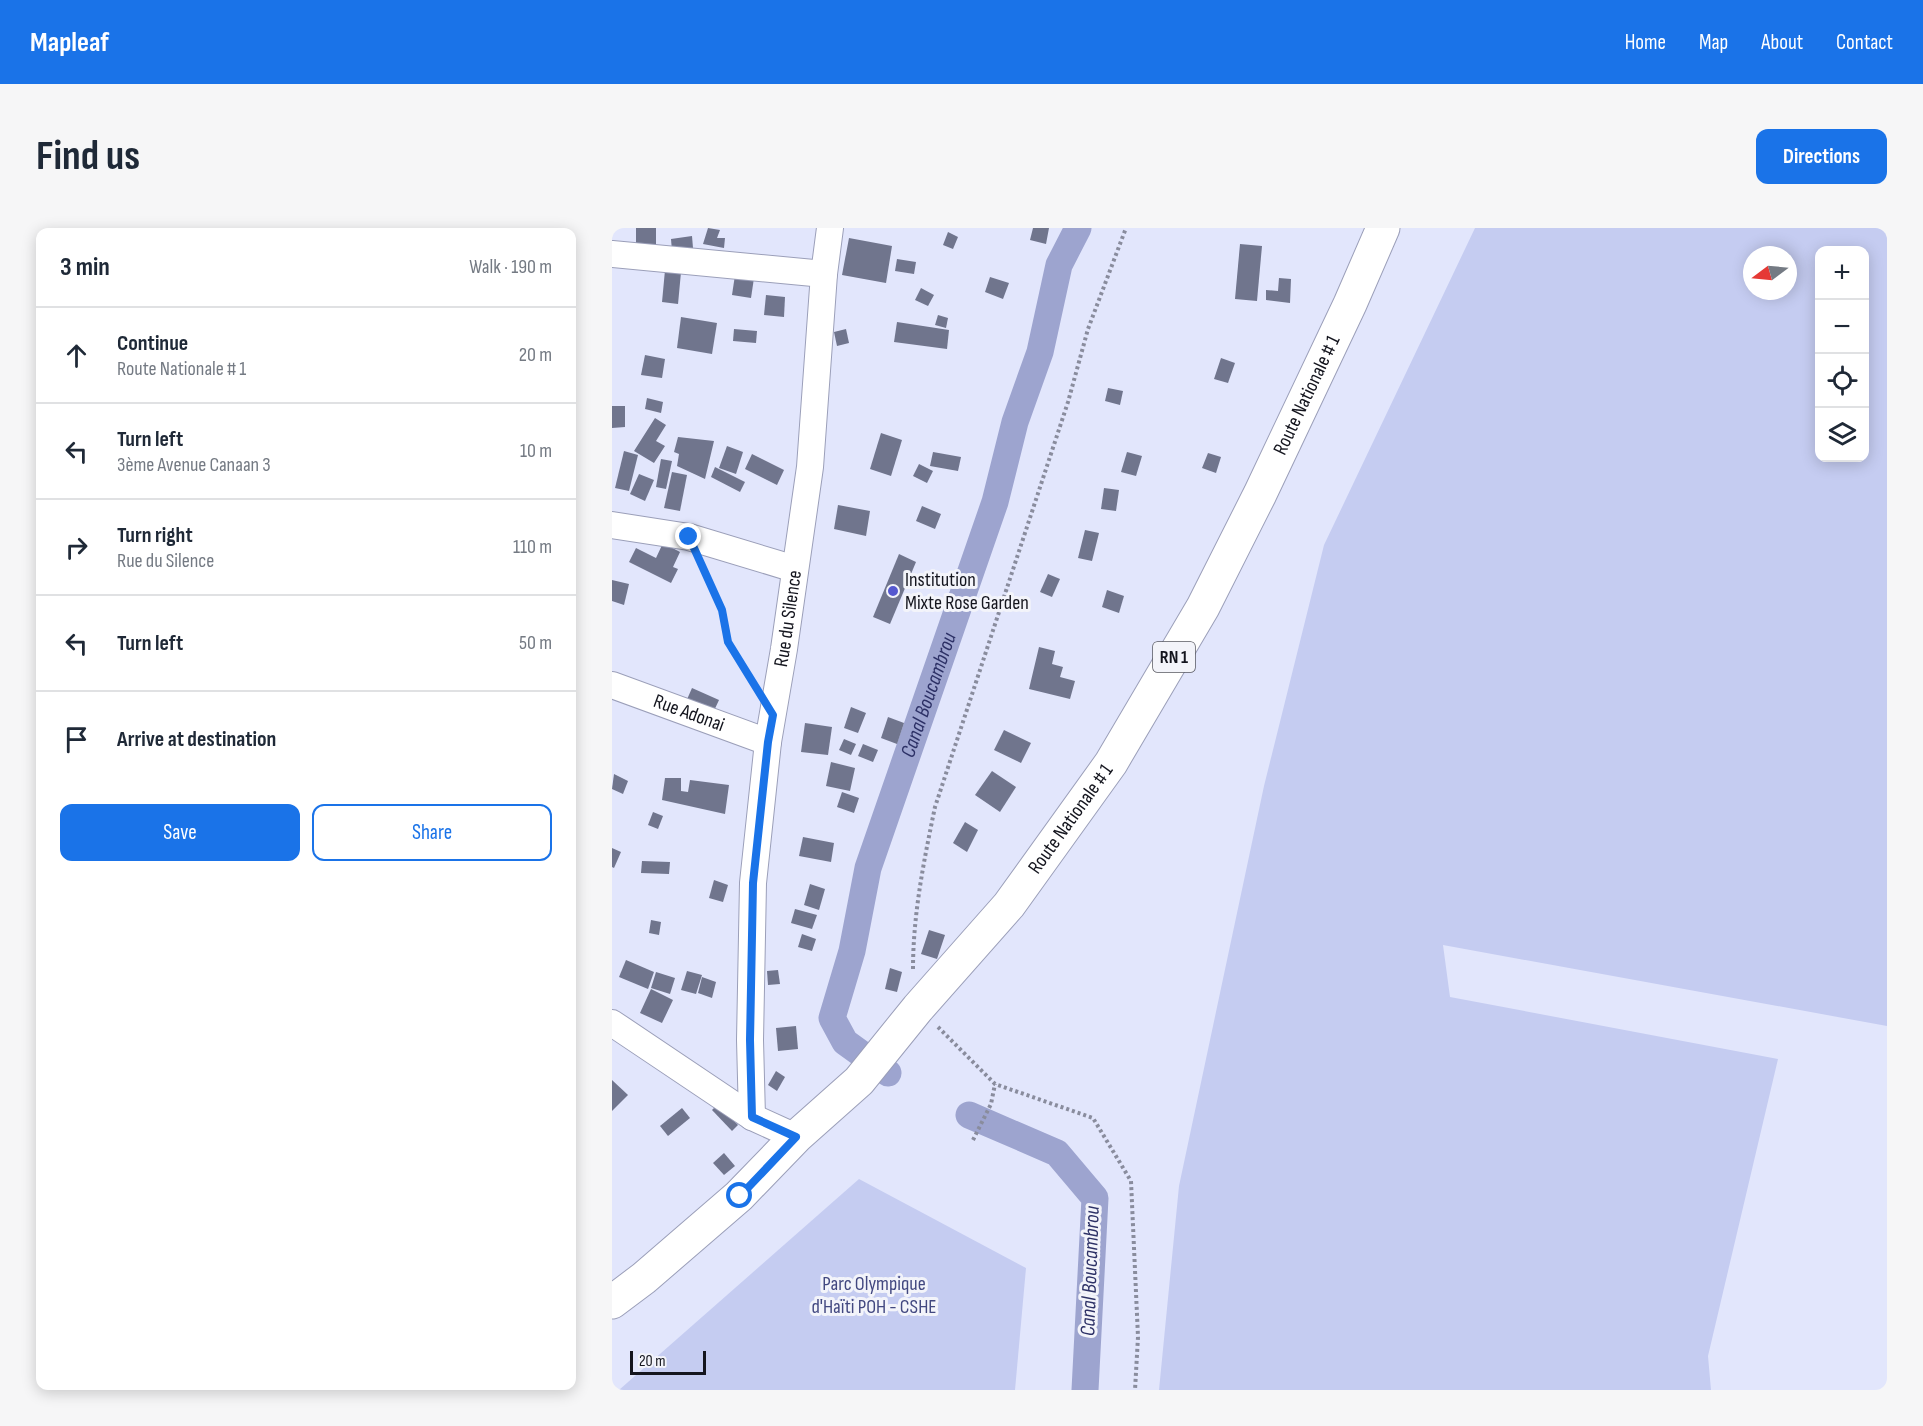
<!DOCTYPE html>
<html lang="en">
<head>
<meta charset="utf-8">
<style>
  :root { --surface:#fff; --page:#f6f6f7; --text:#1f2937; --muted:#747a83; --line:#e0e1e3; --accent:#1a73e8 }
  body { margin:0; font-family:"Sofia Sans Condensed",sans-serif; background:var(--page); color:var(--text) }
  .controls { position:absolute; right:18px; top:18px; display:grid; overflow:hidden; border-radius:12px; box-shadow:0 3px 15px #0003 }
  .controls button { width:54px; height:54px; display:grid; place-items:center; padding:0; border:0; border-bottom:2px solid var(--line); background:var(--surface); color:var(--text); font:30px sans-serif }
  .compass { position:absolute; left:1131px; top:18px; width:54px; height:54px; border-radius:50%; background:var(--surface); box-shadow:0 3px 15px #0003; rotate:254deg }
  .scale { position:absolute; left:18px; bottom:15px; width:76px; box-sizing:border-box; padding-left:6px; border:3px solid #14151e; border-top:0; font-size:16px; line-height:21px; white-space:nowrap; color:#14151e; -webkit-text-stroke:4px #f3f4fa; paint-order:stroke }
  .stop { position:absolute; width:18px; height:18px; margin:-14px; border:4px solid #1a73e8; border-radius:50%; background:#fff }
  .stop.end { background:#1a73e8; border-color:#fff; box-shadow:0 2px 6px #0008 }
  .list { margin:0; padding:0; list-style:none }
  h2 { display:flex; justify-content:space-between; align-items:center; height:78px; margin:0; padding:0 24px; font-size:26px }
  h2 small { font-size:20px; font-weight:400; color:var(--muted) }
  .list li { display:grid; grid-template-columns:39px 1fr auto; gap:18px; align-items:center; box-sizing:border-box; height:96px; padding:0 24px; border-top:2px solid var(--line) }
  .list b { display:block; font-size:22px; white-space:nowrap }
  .list p { margin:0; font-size:20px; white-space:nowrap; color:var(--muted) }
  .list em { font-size:20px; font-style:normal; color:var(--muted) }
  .actions { display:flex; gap:12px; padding:18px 24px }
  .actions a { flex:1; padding:14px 0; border:2px solid var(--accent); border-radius:12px; text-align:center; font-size:21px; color:var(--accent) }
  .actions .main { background:var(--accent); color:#fff }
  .icon { flex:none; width:33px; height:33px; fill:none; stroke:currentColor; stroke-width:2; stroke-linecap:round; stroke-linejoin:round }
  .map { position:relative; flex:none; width:1275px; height:1162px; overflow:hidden; border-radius:12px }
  header { display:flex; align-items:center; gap:36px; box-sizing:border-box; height:84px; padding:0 30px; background:var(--accent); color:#fff }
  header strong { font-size:28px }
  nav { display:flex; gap:33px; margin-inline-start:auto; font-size:21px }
  .intro { display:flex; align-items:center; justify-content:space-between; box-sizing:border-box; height:144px; padding:0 36px }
  h1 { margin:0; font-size:42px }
  .button { padding:15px 27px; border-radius:12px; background:var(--accent); color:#fff; font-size:21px; font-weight:700 }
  main { display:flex; gap:36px; padding:0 36px }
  aside { flex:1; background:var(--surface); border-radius:12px; box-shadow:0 3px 15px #0003 }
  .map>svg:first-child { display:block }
  .green { fill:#c5ccf1; fill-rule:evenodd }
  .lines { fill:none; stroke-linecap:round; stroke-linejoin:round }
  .canal { stroke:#9da4cf; stroke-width:27 }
  .building { fill:#70758d }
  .street-casing { stroke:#9b9fb9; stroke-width:28 }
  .primary-casing { stroke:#9b9fb9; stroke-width:35 }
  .path { stroke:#898c9d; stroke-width:4; stroke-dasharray:3 3; stroke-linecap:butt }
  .street { stroke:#fff; stroke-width:26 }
  .primary { stroke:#fff; stroke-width:33 }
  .route { stroke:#1a73e8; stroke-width:8 }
  .poi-dot { fill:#5558cf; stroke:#f3f4fa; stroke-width:2 }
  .labels { text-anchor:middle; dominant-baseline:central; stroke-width:6; stroke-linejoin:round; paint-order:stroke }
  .shield { fill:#f3f4fa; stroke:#575860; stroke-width:1.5 }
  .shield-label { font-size:18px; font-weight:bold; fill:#14151e }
  .street-label { font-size:20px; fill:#14151e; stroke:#f3f4fa }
  .poi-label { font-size:20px; fill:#14151e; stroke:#f3f4fa; text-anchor:start }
  .park-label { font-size:20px; fill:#424880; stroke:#f3f4fa }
  .water-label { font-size:21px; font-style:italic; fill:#2d3166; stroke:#f3f4fa }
</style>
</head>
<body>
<header>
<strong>Mapleaf</strong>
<nav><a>Home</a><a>Map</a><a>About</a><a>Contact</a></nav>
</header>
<div class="intro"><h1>Find us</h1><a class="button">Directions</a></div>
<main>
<aside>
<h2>3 min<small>Walk · 190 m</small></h2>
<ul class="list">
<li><svg class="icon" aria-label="ahead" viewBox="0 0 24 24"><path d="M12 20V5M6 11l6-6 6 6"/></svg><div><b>Continue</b><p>Route Nationale # 1</p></div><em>20 m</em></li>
<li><svg class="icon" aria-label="left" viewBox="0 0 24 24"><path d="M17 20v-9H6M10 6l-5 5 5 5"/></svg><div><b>Turn left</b><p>3ème Avenue Canaan 3</p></div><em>10 m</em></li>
<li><svg class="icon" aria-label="right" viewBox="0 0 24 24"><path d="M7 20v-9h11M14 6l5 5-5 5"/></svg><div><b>Turn right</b><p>Rue du Silence</p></div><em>110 m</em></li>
<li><svg class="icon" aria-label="left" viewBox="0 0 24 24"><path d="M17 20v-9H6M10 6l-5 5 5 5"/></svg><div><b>Turn left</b></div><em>50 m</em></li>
<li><svg class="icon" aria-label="arrive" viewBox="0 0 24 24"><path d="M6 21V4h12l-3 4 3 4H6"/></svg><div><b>Arrive at destination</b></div></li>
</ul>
<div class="actions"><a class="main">Save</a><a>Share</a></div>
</aside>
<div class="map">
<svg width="1275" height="1162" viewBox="0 0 1275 1162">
  <rect width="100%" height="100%" fill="#e2e6fc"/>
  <g class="green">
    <path d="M863 0H1275V798L831 717 838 769 1166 831 1096 1128 1099 1162H547L567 958 652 558 712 317ZM1208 22H1252V230H1208ZM1140 27H1176V63H1140Z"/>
    <path d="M247 951 414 1040 403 1162H7Z"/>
  </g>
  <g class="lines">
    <g class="canal">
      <path id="s1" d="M276 845 233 814 220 790 240 723 256 640 383 274 403 194 428 124 447 37 466 0"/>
      <path d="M357 887 445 925 483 970 473 1162"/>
    </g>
  </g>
  <g class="building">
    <rect x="24" y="0" width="20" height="16"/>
    <path d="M96 0 108 2 105 10H113L112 20 91 16Z"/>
    <path d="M421 0H437L434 16 418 12Z"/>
    <path d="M336 4 346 9 341 21 331 17Z"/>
    <path d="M80 8 81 20 60 23 59 11Z"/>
    <path d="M237 10 280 18 274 55 230 47Z"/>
    <path d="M628 16 650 18 645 73 623 71Z"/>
    <path d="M285 31 304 34 302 46 283 43Z"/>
    <path d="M53 42 69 44 66 76 50 74Z"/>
    <path d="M123 47 142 50 139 70 120 67Z"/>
    <path d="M378 49 397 55 391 71 373 64Z"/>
    <path d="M667 50 679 51 678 75 654 72V62L666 63Z"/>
    <path d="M309 60 322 67 316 78 303 72Z"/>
    <path d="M154 67 173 69 172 89 152 87Z"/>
    <path d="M326 87 336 90 334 100 323 97Z"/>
    <path d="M69 89 105 95 100 126 65 120Z"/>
    <path d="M285 94 337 102 335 121 282 114Z"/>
    <path d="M122 101 145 103 144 115 121 113Z"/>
    <path d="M234 101 237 115 225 118 222 104Z"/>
    <path d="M33 127 53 131 50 150 29 147Z"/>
    <path d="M609 130 623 135 616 155 602 151Z"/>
    <path d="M496 160 511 163 508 177 493 173Z"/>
    <path d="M35 170 51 174 49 185 33 181Z"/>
    <path d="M0 178H13V199L0 200Z"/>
    <path d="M43 190 54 197 44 213 53 218 42 235 22 223Z"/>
    <path d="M269 205 290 212 279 248 258 241Z"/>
    <path d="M66 209 102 213 93 251 65 238 67 226 62 224Z"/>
    <path d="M115 218 131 224 124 246 107 240Z"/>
    <path d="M12 223 26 227 17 263 3 260Z"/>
    <path d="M321 224 349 229 346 243 318 238Z"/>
    <path d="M515 224 530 228 524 248 509 244Z"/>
    <path d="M596 225 609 229 604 245 590 240Z"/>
    <path d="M140 226 172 242 165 257 133 241Z"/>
    <path d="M49 231 60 233 54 261 44 259Z"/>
    <path d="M307 236 321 243 315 255 301 248Z"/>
    <path d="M103 239 133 254 128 264 99 249Z"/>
    <path d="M60 244 75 247 68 283 52 280Z"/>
    <path d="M27 246 42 252 33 273 18 266Z"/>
    <path d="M492 260 507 262 504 283 489 281Z"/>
    <path d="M226 277 258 283 254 308 222 301Z"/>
    <path d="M310 278 329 286 323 301 304 293Z"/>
    <path d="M473 302 487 305 480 333 466 330Z"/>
    <path d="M51 315 68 324 61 339 66 341 59 355 17 334 24 320 44 330Z"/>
    <path d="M287 326 304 334 278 396 261 389Z"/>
    <path d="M436 346 448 351 440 369 428 364Z"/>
    <path d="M0 352 17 356 12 377 0 373Z"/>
    <path d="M495 362 512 368 507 385 490 379Z"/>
    <path d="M427 419 443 423 440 436 451 439 448 449 463 453 458 471 417 461Z"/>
    <path d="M80 460 107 472 100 487 73 476Z"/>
    <path d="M239 479 254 485 246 505 232 500Z"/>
    <path d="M276 489 292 495 285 516 269 510Z"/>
    <path d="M193 495 220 499 216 527 189 524Z"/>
    <path d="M392 502 419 515 409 535 382 522Z"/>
    <path d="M232 511 244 516 239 527 227 522Z"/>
    <path d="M251 516 266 522 261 534 246 528Z"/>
    <path d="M219 534 243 540 238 563 214 558Z"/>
    <path d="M380 543 404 559 388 584 363 567Z"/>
    <path d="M2 546 16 553 11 566 0 561Z"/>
    <path d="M53 550H69V563L76 564 78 552 117 557 113 586 50 572Z"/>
    <path d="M230 564 247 570 242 585 225 579Z"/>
    <path d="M41 584 51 588 46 601 36 597Z"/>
    <path d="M353 594 366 602 355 624 341 615Z"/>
    <path d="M191 609 222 615 219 634 187 628Z"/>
    <path d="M0 620 9 624 2 640 0 639Z"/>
    <path d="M30 633 58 634 57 646 29 645Z"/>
    <path d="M102 652 116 657 111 674 97 670Z"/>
    <path d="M198 656 213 661 207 682 192 677Z"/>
    <path d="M183 681 205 687 200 701 179 695Z"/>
    <path d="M39 692 49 694 47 707 37 705Z"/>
    <path d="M317 702 333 707 325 731 309 726Z"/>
    <path d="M190 706 204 711 200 723 186 719Z"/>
    <path d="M14 732 42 744 36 761 7 749Z"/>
    <path d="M278 740 290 744 285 764 273 761Z"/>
    <path d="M166 742 168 756 156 757 155 743Z"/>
    <path d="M75 743 90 747 84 766 69 762Z"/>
    <path d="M44 744 63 750 58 766 39 760Z"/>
    <path d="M90 749 104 754 100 770 86 765Z"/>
    <path d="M39 761 61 772 50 795 28 785Z"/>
    <path d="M184 798 186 821 166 823 164 800Z"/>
    <path d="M164 843 173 849 165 863 156 857Z"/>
    <path d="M0 852 16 867 0 883Z"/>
    <path d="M106 876 126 897 120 903 100 882Z"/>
    <path d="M70 880 78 890 56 908 48 898Z"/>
    <path d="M112 925 123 938 112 947 101 935Z"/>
  </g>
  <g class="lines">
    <defs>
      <g id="street">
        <path d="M0 26 212 46"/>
        <path d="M0 297 77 309 183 341"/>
        <path id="s2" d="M0 457 156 514"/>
        <path d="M0 795 140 889 184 909"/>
        <path id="s3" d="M140 889 138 812 141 655 156 514 172 421 198 239 212 46 218 0"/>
      </g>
      <g id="primary">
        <path id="s4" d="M0 1074 32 1050 127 968 184 909 247 853 306 780 397 677 499 535 591 379 648 266 738 76 771 0"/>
      </g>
    </defs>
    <use href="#street" class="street-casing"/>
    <use href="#primary" class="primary-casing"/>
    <g class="path">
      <path d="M92 340 110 382 116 414 140 454"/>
      <path d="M301 741C301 686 312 632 323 579L456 174 476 101 514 0"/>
      <path d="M326 799 383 856 481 890 519 953 526 1109 523 1162"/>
      <path d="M361 912 379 876 383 856"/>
    </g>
    <use href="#street" class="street"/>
    <use href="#primary" class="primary"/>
  </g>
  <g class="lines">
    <path class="route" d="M77 309 110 382 116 414 161 487 156 514 141 655 138 812 140 889 184 909 128 968"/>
  </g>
  <circle class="poi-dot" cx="281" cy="363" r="6"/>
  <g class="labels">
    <rect class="shield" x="541" y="414" width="42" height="30" rx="4.5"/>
    <g class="shield-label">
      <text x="562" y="429">RN 1</text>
    </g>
    <g class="street-label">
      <text stroke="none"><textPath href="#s4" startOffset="1155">Route Nationale # 1</textPath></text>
      <text stroke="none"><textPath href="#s3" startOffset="501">Rue du Silence</textPath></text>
      <text stroke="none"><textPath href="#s2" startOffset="82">Rue Adonai</textPath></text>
      <text stroke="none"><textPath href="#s4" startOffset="669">Route Nationale # 1</textPath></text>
    </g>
    <g class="poi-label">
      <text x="293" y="352">Institution<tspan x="293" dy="23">Mixte Rose Garden</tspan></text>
    </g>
    <g class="park-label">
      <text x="262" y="1056">Parc Olympique<tspan x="262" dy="23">d'Haïti POH - CSHE</tspan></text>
    </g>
    <g class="water-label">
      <text stroke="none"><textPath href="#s1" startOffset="418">Canal Boucambrou</textPath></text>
      <text transform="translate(478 1043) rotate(-88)">Canal Boucambrou</text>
    </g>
  </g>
</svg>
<div class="controls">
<button>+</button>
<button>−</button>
<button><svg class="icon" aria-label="locate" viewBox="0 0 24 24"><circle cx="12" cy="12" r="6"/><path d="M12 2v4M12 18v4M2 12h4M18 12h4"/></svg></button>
<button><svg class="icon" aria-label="layers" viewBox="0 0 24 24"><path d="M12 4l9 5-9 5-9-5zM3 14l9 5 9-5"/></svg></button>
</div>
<svg class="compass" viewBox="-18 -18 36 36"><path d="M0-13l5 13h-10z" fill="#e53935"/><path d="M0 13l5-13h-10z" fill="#747a83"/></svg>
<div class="scale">20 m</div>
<div class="stop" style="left:128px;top:968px"></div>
<div class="stop end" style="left:77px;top:309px"></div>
</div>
</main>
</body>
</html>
